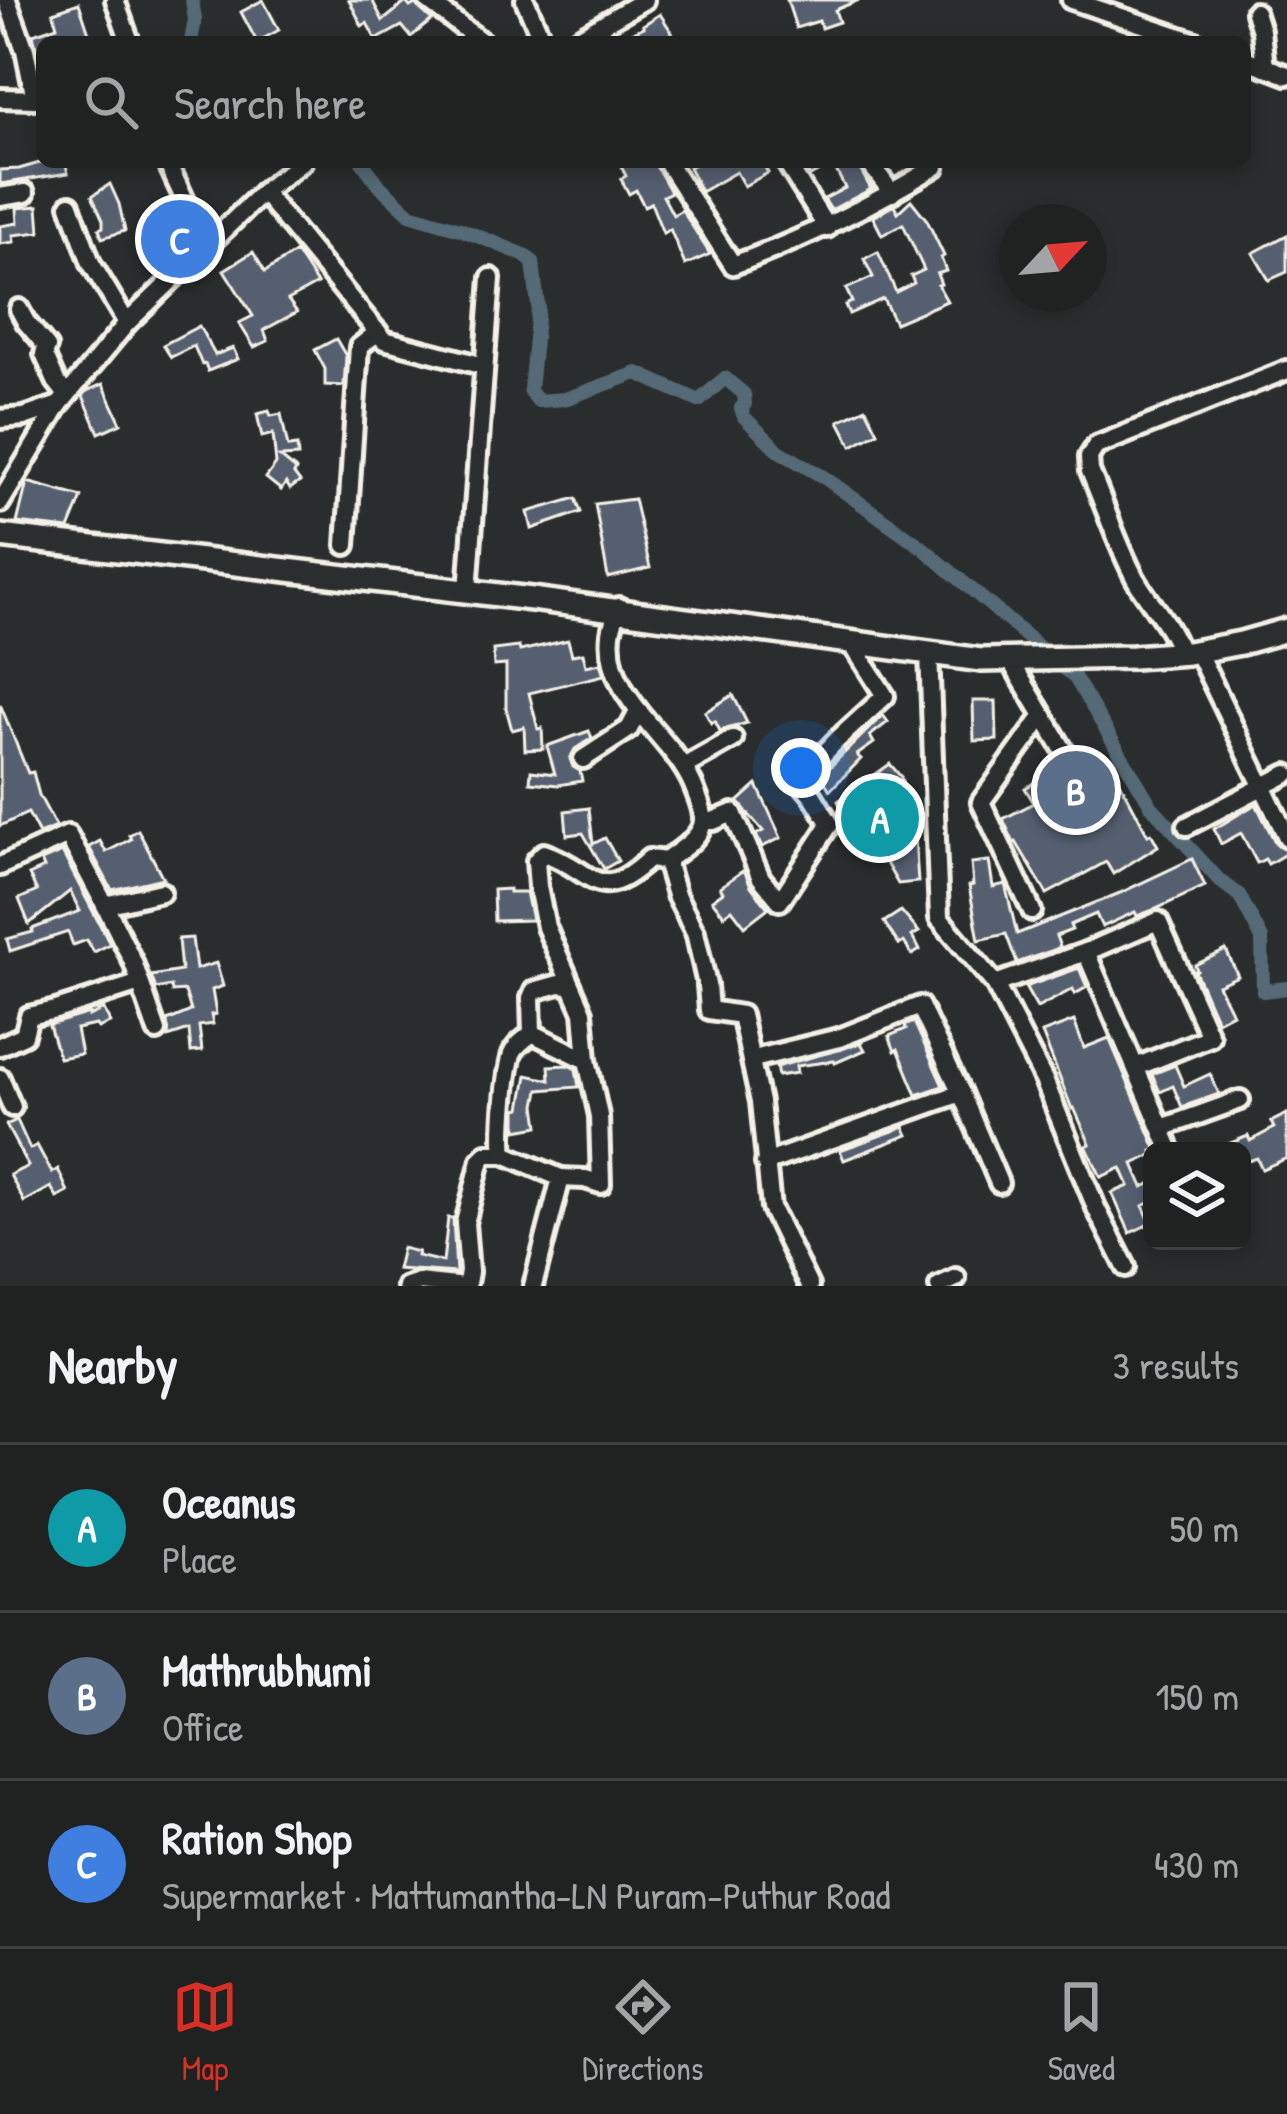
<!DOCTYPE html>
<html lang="en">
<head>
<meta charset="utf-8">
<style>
  :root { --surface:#202222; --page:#2d2f2f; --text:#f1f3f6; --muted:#a2a4a5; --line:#3d3f40; --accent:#d93025 }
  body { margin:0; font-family:"Patrick Hand",sans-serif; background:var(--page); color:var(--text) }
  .controls { position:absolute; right:36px; bottom:36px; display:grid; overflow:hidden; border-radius:18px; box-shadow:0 6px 18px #0003 }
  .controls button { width:108px; height:108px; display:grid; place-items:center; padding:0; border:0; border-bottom:3px solid var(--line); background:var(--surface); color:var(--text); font:60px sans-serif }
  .compass { position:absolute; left:999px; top:204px; width:108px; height:108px; border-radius:50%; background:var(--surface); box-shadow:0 6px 18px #0003; rotate:64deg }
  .you { position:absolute; left:801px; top:768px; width:42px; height:42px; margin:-30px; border:9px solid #fff; border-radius:50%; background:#1a73e8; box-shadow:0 0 0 18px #1a73e833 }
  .badge { display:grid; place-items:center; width:78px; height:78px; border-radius:50%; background:var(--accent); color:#fff; font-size:39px; font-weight:700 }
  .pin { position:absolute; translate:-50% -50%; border:6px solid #fff; box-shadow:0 3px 12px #0006 }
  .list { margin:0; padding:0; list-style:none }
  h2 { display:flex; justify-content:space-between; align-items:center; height:156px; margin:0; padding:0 48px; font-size:51px }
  h2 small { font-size:39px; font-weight:400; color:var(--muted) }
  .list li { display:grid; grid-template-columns:78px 1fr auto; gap:36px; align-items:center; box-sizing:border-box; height:168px; padding:0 48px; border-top:3px solid var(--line) }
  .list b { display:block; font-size:45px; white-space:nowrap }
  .list p { margin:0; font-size:39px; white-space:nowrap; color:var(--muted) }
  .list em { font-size:39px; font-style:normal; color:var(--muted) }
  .icon { flex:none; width:66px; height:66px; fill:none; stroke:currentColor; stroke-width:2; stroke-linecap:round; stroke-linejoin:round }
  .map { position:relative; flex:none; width:1287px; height:1286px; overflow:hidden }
  .search { position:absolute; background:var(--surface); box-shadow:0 6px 18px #0003; left:36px; right:36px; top:36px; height:132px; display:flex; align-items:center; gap:30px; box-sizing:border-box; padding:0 42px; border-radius:18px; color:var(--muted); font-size:45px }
  .sheet { height:660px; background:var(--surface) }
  nav { display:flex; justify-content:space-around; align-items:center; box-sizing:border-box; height:168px; border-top:3px solid var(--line); background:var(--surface); font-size:33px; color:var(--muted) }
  nav a { display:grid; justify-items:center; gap:6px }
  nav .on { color:var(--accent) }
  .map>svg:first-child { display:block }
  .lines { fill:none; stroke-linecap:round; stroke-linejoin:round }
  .canal { stroke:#556b76; stroke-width:14 }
  .building { fill:#565f70; stroke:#f4f1e8; stroke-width:3 }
  .minor-casing { stroke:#f4f1e8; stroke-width:26 }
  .major-casing { stroke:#f4f1e8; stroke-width:30 }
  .minor { stroke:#2a2d2e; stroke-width:16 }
  .major { stroke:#2a2d2e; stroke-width:21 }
</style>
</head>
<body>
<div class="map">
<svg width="1287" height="1286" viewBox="0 0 1287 1286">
  <rect width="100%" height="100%" fill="#2a2d2e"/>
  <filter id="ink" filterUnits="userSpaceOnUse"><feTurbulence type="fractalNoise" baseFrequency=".00833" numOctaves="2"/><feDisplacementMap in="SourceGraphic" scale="24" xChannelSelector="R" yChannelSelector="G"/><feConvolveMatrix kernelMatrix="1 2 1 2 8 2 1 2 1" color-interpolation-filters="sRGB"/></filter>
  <g filter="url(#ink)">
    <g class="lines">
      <g class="canal">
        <path d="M191 42 195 20 192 0"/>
        <path d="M362 162 380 186 410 214 460 229 522 254 533 262 538 307 530 391 538 401 565 399 637 373 699 401 725 378 744 394 745 404 741 408 744 417 779 451 825 478 922 547 1075 678 1152 807 1220 881 1239 895 1262 939 1263 991 1287 988"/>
      </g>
    </g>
    <g class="building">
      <path d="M263 0 279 30 257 42 241 12Z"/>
      <path d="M349 0H372L383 21 406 2 410 7 415 4 432 20 411 37 402 26 376 40 367 23 362 26Z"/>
      <path d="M787 0H859L835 10 839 22 821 28 819 21 796 28Z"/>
      <path d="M79 3 91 39 83 42H42L40 62 33 34 57 26 53 12Z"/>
      <path d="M660 14 678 42H611L644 27 643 25Z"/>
      <path d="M43 162H65L68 173 0 184V170L19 169Z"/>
      <path d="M619 162H654L671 192 663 196 673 215 682 210 710 254 685 265 670 229 663 233 651 203 644 206 636 190 629 194 621 179 626 176Z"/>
      <path d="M700 162H762L768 173 744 186 736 172 701 192 689 167Z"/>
      <path d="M801 162H856L871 189 831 210 824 199 845 188 833 164 810 176Z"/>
      <path d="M110 184 119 204 125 231 102 238 99 229 103 227V220L92 196Z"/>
      <path d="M911 200 927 220 944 256 941 258 946 271 937 274 941 284 938 285 947 301 895 323 883 299 849 314 845 305 852 302 846 289 873 277 864 259 878 252 896 292 914 283 911 276 924 270 903 224 882 235 873 217 894 205 898 212Z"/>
      <path d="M38 206 40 232 13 235 14 242 0 244V226L18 223 17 208Z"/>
      <path d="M1287 235V272L1269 280 1253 253Z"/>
      <path d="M253 252 265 272 296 252 317 284 288 300 297 312 264 330 268 341 254 347 239 323 253 316 224 270Z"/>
      <path d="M199 326 215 355 233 348 238 359 208 371 205 364 202 365 194 346 171 357 163 345Z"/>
      <path d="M336 339 346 356 344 386 325 385V369L315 350Z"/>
      <path d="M103 384 121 423 99 433 83 396 87 391Z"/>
      <path d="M866 408 878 432 852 446 839 421Z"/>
      <path d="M269 411 271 416 281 414 288 447 297 446 298 456 280 457 296 470 294 474 300 482 290 489 286 483 281 490 266 478 276 464 273 434 262 437 257 414Z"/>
      <path d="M27 482 82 497 69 529 17 523Z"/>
      <path d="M576 498 581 512 532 529 528 512Z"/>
      <path d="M634 499 650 568 608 578 595 504Z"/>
      <path d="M568 640 572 655 583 653 586 666 600 663 604 675 529 693 538 729 542 728 543 749 525 750 524 727 512 730 506 708V665L494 666 493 650 519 647 520 651Z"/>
      <path d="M733 695 747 723 720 731 715 721 711 723 705 712Z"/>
      <path d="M973 701H996L997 740 974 741Z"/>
      <path d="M0 704 28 773 33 772 39 795 56 827 39 834 28 813 0 826Z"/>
      <path d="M883 715 888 722 870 736 874 743 857 755 861 759 830 790 821 776Z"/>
      <path d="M589 731 592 738 575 749 570 759 573 767 580 771 582 781 558 785 530 782 531 771 555 774 547 746Z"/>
      <path d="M1108 759 1148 835 1151 833 1158 846 1113 874 1106 862 1047 894 1016 842 1014 843 1003 819 1034 803 1025 788 1038 781 1046 796Z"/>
      <path d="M890 764 901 777 906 799 913 809 918 882 898 884 883 858 859 848 838 801Z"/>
      <path d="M757 785 781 838 762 847 756 835 763 831 738 802Z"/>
      <path d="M1256 804 1276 844 1287 850V853L1268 864 1265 859 1257 863 1241 833 1221 844 1214 829Z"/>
      <path d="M589 808 593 844 605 838 618 861 604 869 583 833 567 835 565 811Z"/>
      <path d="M138 830 163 878 112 890 89 847 100 841 106 852 131 839 129 835Z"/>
      <path d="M62 852 110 944 94 952 87 940 73 945 68 932 10 951 7 939 33 932 32 929 80 911 70 891 29 924 19 899 37 891 29 875 44 868 41 861Z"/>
      <path d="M1192 859 1205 886 1156 909 1137 916 1135 912 1102 927 1096 914 1070 925 1072 930 1056 936 1060 947 1051 951 1017 963 1006 934 979 940 969 886 973 885 971 863 989 861 993 887 1005 884 1017 934 1120 893Z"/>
      <path d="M744 870 751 886 768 908 745 926 732 909 724 915 712 900 723 892 720 887Z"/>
      <path d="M509 889V892H526L532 920 494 921 493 890Z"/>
      <path d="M901 911 919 932 912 936 920 950 912 955 904 942 899 945 884 922Z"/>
      <path d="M192 938 196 969 216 963 223 986 212 990 216 1014 211 1015 213 1024 199 1026 202 1051 191 1052 189 1030 168 1037 167 1021 191 1011 185 991 172 992 171 986 156 989 151 976 181 971 178 939Z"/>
      <path d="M1226 950 1238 976 1218 985 1232 1013 1217 1021 1195 971 1197 970 1195 965Z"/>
      <path d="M1079 968 1087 987 1075 994 1073 989 1037 1008 1025 987Z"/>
      <path d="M104 1009 110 1023 98 1028 96 1025 76 1029 81 1054 59 1058 49 1025 89 1013V1016Z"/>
      <path d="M1074 1021 1084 1048 1109 1038 1157 1151H1152V1155L1133 1164 1143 1187 1152 1183V1202L1143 1206 1151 1223 1130 1233 1112 1193 1129 1186 1121 1168 1101 1177 1086 1146 1090 1144 1074 1108 1072 1109 1042 1033Z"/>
      <path d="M914 1022 943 1086 917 1095 898 1049 895 1051 889 1036 906 1029 905 1026Z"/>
      <path d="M861 1043 865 1050 835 1063 834 1061 796 1066 797 1073 778 1076 776 1067Z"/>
      <path d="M568 1065 576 1069 579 1087 539 1090 536 1105 539 1126 517 1130V1109L521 1108 527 1075 550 1080 549 1066Z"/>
      <path d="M1175 1065 1184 1086 1210 1074 1219 1094 1182 1107 1173 1086 1160 1092 1152 1074Z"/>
      <path d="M1287 1114V1158L1262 1169 1257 1158 1242 1163V1151H1211L1248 1136 1250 1141 1274 1128 1271 1122Z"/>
      <path d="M17 1120 30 1149 37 1145 52 1173 58 1169 68 1192 57 1198 51 1187 24 1202 10 1175 28 1166 6 1125Z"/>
      <path d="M904 1127 908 1135 844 1160 840 1150Z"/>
      <path d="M448 1218H453L456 1273 397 1269 402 1248 418 1252 417 1256 443 1262Z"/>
    </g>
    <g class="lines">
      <defs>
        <g id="minor">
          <path d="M7 0 25 50 35 99 42 98"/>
          <path d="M115 0 130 42"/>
          <path d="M427 0 482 42"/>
          <path d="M525 0 543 42"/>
          <path d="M1071 0 1196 42"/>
          <path d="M1255 12 1261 31 1265 67"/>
          <path d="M572 42 644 0"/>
          <path d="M1245 59 1287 75"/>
          <path d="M0 98 35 99"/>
          <path d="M167 162 206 246"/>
          <path d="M667 162 733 265C805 239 869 207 935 167"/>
          <path d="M786 162 827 228"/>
          <path d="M869 162 892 193"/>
          <path d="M263 192 384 340 484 366"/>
          <path d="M0 197 25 193"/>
          <path d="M70 205 91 263 127 323"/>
          <path d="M19 309 26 322 47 347 44 354 56 381 67 395"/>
          <path d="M0 419 24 417 59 405"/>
          <path d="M0 503 59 405 127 323 263 192 302 162"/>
          <path d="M346 545 359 347 378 332"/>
          <path d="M468 591 491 278"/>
          <path d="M619 607C616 616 612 625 611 634 604 698 671 734 693 785 697 795 704 811 703 821 701 839 678 851 666 861L676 895 695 932 707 985 709 1010 741 1015 760 1102 771 1208 809 1286"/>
          <path d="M1197 651 1287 837"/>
          <path d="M929 652 939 918 995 984 1044 1080 1097 1210 1126 1267"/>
          <path d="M1180 653C1171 624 1150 605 1135 578 1117 544 1105 506 1090 471L1089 457 1096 446 1287 370"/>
          <path d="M1010 660 1070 761"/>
          <path d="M583 759 629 729 638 712"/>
          <path d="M685 766 733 739"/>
          <path d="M703 821H713L733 813 761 878 780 901 830 824 813 796 799 780 838 739 885 696 850 641"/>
          <path d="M1187 826 1287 774"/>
          <path d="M0 866 68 835 105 905 161 892"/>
          <path d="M105 905 133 962 157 1031"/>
          <path d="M1032 911 981 802 1043 716"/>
          <path d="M1086 952 1158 921 1210 1037 1136 1067"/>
          <path d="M995 984 1086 952 1171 1151"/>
          <path d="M532 1033 587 1060 583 1012 546 927 538 887 536 861 544 853C595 870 596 908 649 859L666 861"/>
          <path d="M0 1046 24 1035 29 1016 56 1010 140 983"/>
          <path d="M753 1059 839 1038 920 1006 961 1093 765 1163"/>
          <path d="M0 1078 12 1107"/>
          <path d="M961 1093 999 1183"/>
          <path d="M1162 1128 1240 1100"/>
          <path d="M561 1178 585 1179 601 1184 599 1116 587 1060"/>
          <path d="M406 1286 418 1282 456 1286"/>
          <path d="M462 1286 467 1283 469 1272 465 1223 481 1160 487 1154H504"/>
          <path d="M533 1286 561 1178 504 1154C501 1133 506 1075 512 1054 516 1044 525 1040 532 1033L531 998 534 991 559 984 571 985"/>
          <path d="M939 1286 956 1278"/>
        </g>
        <path id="major" d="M0 536 532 599 981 660 1133 657 1188 653 1241 643 1287 630"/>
      </defs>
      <use href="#minor" class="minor-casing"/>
      <use href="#major" class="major-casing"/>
      <use href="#minor" class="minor"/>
      <use href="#major" class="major"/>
    </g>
  </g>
</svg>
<div class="controls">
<button><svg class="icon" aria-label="layers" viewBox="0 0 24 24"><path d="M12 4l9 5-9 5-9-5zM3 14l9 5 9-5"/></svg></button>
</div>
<svg class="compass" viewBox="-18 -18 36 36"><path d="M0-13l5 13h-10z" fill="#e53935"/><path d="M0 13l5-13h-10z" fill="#a2a4a5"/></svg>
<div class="you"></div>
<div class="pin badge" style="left:880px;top:818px;background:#0f9aa8">A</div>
<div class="pin badge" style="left:1076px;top:790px;background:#5c6f8a">B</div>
<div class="pin badge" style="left:180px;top:239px;background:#3f7fe0">C</div>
<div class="search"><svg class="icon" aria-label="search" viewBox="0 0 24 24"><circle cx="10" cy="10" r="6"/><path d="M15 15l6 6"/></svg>Search here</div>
</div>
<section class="sheet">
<h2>Nearby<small>3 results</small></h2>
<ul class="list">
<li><span class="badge" style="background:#0f9aa8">A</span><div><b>Oceanus</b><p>Place</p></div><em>50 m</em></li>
<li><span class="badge" style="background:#5c6f8a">B</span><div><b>Mathrubhumi</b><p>Office</p></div><em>150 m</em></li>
<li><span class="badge" style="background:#3f7fe0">C</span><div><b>Ration Shop</b><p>Supermarket · Mattumantha-LN Puram-Puthur Road</p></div><em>430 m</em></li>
</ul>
</section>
<nav>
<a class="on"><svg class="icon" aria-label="map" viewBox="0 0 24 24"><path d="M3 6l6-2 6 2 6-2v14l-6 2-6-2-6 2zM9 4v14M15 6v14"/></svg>Map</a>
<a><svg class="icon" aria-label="directions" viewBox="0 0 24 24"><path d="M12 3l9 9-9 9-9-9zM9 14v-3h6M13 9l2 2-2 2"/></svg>Directions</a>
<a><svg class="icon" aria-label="saved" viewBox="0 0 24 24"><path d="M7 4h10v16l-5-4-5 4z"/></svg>Saved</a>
</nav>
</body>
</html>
